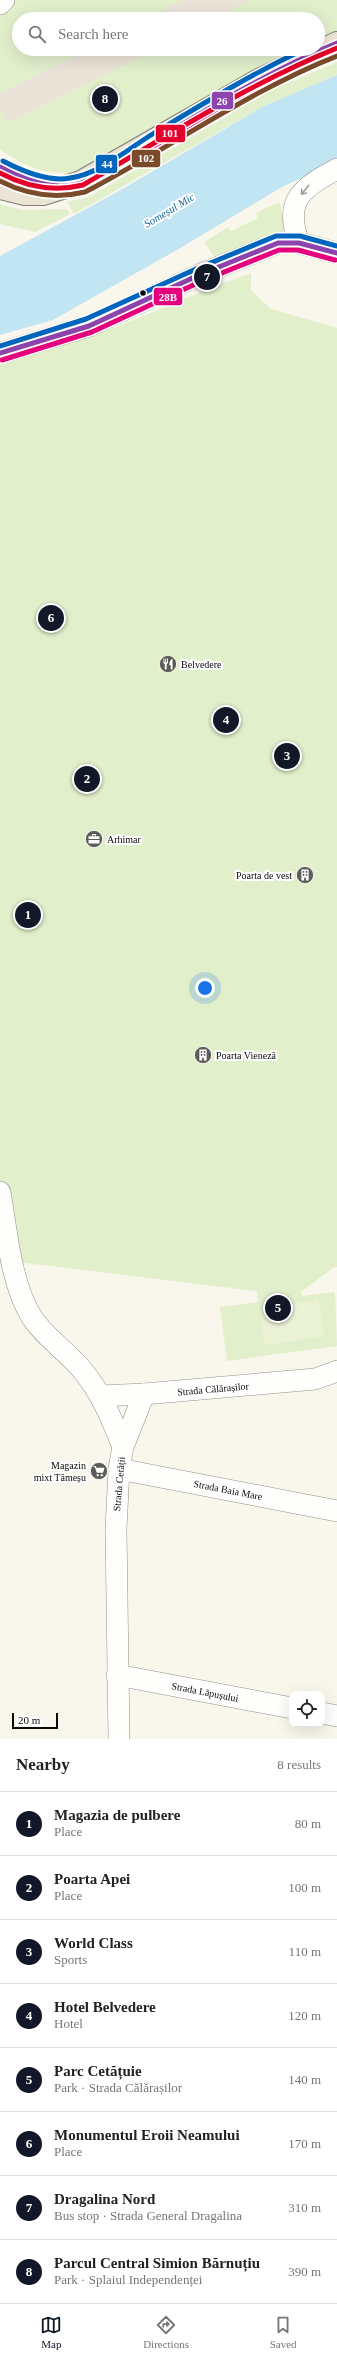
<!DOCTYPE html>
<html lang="en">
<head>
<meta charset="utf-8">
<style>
  :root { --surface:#fff; --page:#f2f2f2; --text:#222; --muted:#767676; --line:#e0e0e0; --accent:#111827 }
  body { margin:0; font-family:"Times New Roman",serif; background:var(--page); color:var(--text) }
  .controls { position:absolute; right:12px; bottom:12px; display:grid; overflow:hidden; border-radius:8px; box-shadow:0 4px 16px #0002 }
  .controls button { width:36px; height:36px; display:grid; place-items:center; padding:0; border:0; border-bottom:1px solid var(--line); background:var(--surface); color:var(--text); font:20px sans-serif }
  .scale { position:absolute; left:12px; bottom:10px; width:46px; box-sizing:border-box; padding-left:4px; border:2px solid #090909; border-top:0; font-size:11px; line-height:14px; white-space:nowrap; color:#090909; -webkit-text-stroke:3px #fff; paint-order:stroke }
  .you { position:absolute; left:205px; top:988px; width:14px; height:14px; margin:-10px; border:3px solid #fff; border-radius:50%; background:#1a73e8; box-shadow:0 0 0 6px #1a73e833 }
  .badge { display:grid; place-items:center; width:26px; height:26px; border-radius:50%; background:var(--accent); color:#fff; font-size:13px; font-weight:700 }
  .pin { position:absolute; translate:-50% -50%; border:2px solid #fff; box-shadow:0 1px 4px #0006 }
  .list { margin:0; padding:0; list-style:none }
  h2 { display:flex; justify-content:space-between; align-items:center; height:52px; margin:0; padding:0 16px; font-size:17px }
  h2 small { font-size:13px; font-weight:400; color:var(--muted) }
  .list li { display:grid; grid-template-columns:26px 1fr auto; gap:12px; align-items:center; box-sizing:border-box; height:64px; padding:0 16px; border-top:1px solid var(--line) }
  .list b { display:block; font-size:15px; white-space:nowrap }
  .list p { margin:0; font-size:13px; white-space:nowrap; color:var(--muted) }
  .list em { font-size:13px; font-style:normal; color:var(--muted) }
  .icon { flex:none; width:22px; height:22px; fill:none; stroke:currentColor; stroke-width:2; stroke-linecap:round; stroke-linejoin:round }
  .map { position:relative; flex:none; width:337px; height:1739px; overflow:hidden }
  .search { position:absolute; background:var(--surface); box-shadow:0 4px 16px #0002; left:12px; right:12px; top:12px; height:44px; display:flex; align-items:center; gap:10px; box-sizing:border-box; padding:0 14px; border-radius:22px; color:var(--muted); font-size:15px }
  .sheet { height:564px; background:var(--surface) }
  nav { display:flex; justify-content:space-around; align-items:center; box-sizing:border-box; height:56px; border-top:1px solid var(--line); background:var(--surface); font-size:11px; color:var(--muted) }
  nav a { display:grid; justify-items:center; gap:2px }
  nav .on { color:var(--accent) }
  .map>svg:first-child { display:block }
  .green { fill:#e2efcb }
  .pitch { fill:#ecf3d5 }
  .plaza { fill:#e9e4d7 }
  .water { fill:#c2e5f4 }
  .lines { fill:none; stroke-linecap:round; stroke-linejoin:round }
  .minor-casing { stroke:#91908b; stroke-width:22 }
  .major-casing { stroke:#7e7d78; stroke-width:24 }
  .minor { stroke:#fefefc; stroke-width:21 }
  .major { stroke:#ebe5d6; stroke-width:22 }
  .bus-1-casing { stroke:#fff; stroke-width:8 }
  .bus-2-casing { stroke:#fff; stroke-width:8 }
  .bus-3-casing { stroke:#fff; stroke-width:8 }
  .bus-1 { stroke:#8e44ad; stroke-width:5 }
  .bus-2 { stroke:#e5007d; stroke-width:5 }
  .bus-3 { stroke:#0065bd; stroke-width:5 }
  .tram-1-casing { stroke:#fff; stroke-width:8 }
  .tram-2-casing { stroke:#fff; stroke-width:8 }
  .tram-1 { stroke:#e4002b; stroke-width:5 }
  .tram-2 { stroke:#7a4b2a; stroke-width:5 }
  .oneway { stroke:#9c9c9b }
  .bus-dot { fill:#090909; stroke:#fff; stroke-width:1.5 }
  .labels { text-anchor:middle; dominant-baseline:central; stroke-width:4; stroke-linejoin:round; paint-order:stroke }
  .poi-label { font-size:10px; fill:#090909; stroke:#fff; text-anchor:start }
  .street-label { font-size:10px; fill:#090909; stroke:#fff }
  .water-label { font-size:11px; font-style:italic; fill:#12669c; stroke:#fff }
  .line-badge { stroke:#fff; stroke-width:1.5 }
  .badge-label { font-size:11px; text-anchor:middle; font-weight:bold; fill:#fff }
</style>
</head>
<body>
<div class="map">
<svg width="337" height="1739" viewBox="0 0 337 1739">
  <rect width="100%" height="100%" fill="#f9f6ec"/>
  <g class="green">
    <path d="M15 0H337V34L318 41V19H19V49H298L89 168C56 180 27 169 0 149V15Z"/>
    <path d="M337 62V75L264 106 74 214 67 202 89 197 272 90Z"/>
    <path d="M279 202 287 230 217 261 204 242 228 227 231 231 258 218 256 213Z"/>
    <path d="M0 204 21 210 66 209 70 214 35 232 0 224Z"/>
    <path d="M251 273V290L271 309 337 328V1267H334L301 1292 302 1296 335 1292 337 1346 227 1361 220 1307 258 1302 257 1291 0 1260V363L117 327 208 289Z"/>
  </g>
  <path class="pitch" d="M318 1300 324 1336 265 1345 260 1309Z"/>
  <g class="plaza">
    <path d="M183 0H250L213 19H146Z"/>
    <path d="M88 49H155L9 123 0 110V93Z"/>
  </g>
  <path class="water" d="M337 75V162L282 187 182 247 53 320 0 335V256L119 191 264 106Z"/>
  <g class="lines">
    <defs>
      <g id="minor">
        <path d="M0 4 4 0"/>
        <path d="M299 243C283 200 302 188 337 169"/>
        <path d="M0 353 89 326 199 275 278 243H299L337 253"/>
        <path d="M0 1192C7 1231 10 1280 31 1316 44 1337 68 1352 83 1371 102 1394 112 1420 123 1447"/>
        <path d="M100 1396 144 1394"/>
        <path d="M119 1469 337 1511"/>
        <path d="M117 1675 292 1708"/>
        <path d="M322 1713 337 1716"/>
        <path d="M119 1739 116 1529 119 1469 123 1447 144 1394 315 1379 337 1371"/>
      </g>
      <path id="major" d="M0 188 25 194H43L81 182 259 80 337 43"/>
    </defs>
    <use href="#minor" class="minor-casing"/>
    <use href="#major" class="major-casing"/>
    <use href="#minor" class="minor"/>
    <use href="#major" class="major"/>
    <defs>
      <g id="bus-1">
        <path d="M0 167C20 178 50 190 73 185 103 179 139 151 166 134 221 101 277 68 337 43"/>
        <path d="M0 353 89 326 199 275 278 243H299L337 253"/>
      </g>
      <g id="bus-2">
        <path d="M0 175C21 186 49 196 73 192 104 187 142 157 169 141 223 108 278 75 337 51"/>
        <path d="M2 360 92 332 202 281 279 250H298L335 260"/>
      </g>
      <g id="bus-3">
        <path d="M3 161C22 171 49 182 70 178 99 174 127 150 151 135 201 105 251 74 305 49"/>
        <path d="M0 346 86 319 196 269 276 236H300L337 246"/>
      </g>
    </defs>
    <use href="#bus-1" class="bus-1-casing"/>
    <use href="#bus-2" class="bus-2-casing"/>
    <use href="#bus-3" class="bus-3-casing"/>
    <use href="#bus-1" class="bus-1"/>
    <use href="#bus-2" class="bus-2"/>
    <use href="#bus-3" class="bus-3"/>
    <defs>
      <path id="tram-1" d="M0 173C26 187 54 192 83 185 166 137 248 84 337 48"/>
      <path id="tram-2" d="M0 181C27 195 56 199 85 192 170 148 248 91 337 56"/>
    </defs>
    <use href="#tram-1" class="tram-1-casing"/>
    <use href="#tram-2" class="tram-2-casing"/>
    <use href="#tram-1" class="tram-1"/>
    <use href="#tram-2" class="tram-2"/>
  </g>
  <defs><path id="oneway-shaft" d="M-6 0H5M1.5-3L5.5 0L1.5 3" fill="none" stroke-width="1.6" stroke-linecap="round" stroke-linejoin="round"/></defs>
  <use class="oneway" href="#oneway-shaft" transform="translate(305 190) rotate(129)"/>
  <defs>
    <symbol id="restaurant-disc" viewBox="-11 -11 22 22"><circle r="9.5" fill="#5d5c58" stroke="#fff"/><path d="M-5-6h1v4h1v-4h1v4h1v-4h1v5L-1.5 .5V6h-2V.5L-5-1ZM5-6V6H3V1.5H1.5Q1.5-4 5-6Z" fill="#fff"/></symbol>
    <symbol id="office-disc" viewBox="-11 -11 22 22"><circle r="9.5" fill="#5d5c58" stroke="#fff"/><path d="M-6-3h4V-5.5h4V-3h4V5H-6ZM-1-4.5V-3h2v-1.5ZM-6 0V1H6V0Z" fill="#fff"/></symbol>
    <symbol id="building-disc" viewBox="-11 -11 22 22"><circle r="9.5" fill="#5d5c58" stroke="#fff"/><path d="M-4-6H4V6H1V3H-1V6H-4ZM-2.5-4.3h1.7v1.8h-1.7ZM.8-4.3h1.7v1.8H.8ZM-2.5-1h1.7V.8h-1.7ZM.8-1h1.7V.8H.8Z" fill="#fff"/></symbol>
    <symbol id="supermarket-disc" viewBox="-11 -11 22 22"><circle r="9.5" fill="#5d5c58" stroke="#fff"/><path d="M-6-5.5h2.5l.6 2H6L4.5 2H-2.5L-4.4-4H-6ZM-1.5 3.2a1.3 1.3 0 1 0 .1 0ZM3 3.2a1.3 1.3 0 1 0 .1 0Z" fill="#fff"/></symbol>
  </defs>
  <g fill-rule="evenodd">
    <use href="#restaurant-disc" x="158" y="654" width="20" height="20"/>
    <use href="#office-disc" x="84" y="829" width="20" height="20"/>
    <use href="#building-disc" x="295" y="865" width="20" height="20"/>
    <use href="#building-disc" x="193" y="1045" width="20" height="20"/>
    <use href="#supermarket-disc" x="89" y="1461" width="20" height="20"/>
  </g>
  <circle class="bus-dot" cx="143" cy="293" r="3.5"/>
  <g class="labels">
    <g class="poi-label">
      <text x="181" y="664">Belvedere</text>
      <text x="107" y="839">Arhimar</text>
      <text x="292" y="875" text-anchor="end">Poarta de vest</text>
      <text x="216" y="1055">Poarta Vieneză</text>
      <text x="86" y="1465" text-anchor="end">Magazin<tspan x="86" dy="12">mixt Tămeșu</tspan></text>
    </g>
    <g class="street-label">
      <text transform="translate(213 1389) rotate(-5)">Strada Călărașilor</text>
      <text transform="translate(119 1484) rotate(-85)">Strada Cetății</text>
      <text transform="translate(228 1490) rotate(11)">Strada Baia Mare</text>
      <text transform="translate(205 1692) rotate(11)">Strada Lăpușului</text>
    </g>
    <g class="water-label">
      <text transform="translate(169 210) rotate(-31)">Someșul Mic</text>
    </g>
  </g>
  <g class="line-badge">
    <rect x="211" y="91" width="23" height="19" rx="4" fill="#8e44ad"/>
    <rect x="155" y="124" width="31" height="19" rx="4" fill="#e4002b"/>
    <rect x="131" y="149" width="30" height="19" rx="4" fill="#7a4b2a"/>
    <rect x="95" y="154" width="23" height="20" rx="4" fill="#0065bd"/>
    <rect x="153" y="287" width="30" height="19" rx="4" fill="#e5007d"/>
  </g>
  <g class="badge-label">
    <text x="222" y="105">26</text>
    <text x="170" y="137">101</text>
    <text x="146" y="162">102</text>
    <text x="107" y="168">44</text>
    <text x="168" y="301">28B</text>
  </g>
</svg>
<div class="controls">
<button><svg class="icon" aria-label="locate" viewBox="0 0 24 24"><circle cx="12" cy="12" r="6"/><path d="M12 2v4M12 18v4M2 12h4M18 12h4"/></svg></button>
</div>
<div class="scale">20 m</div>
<div class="you"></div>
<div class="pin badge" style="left:28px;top:915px">1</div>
<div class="pin badge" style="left:87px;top:779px">2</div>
<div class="pin badge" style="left:287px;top:756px">3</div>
<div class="pin badge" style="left:226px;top:720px">4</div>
<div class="pin badge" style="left:278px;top:1308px">5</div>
<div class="pin badge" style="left:51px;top:618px">6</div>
<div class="pin badge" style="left:207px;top:277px">7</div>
<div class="pin badge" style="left:105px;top:99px">8</div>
<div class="search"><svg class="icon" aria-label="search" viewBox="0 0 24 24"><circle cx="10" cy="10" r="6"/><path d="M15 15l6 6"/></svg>Search here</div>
</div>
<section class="sheet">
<h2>Nearby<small>8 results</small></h2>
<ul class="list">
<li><span class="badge">1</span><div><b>Magazia de pulbere</b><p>Place</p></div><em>80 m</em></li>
<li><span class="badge">2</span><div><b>Poarta Apei</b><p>Place</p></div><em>100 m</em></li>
<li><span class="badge">3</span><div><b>World Class</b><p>Sports</p></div><em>110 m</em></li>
<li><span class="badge">4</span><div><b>Hotel Belvedere</b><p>Hotel</p></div><em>120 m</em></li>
<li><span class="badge">5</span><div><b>Parc Cetățuie</b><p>Park · Strada Călărașilor</p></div><em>140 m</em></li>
<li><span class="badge">6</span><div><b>Monumentul Eroii Neamului</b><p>Place</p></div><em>170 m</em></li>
<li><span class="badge">7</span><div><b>Dragalina Nord</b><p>Bus stop · Strada General Dragalina</p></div><em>310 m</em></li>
<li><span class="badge">8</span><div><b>Parcul Central Simion Bărnuțiu</b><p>Park · Splaiul Independenței</p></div><em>390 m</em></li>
</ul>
</section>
<nav>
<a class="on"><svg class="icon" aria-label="map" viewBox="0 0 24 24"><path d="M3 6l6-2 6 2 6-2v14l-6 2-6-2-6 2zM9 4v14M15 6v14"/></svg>Map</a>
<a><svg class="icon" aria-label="directions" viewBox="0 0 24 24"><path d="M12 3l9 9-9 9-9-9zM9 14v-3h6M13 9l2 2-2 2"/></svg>Directions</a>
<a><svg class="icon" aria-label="saved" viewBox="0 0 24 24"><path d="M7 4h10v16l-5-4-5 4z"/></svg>Saved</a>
</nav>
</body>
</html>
